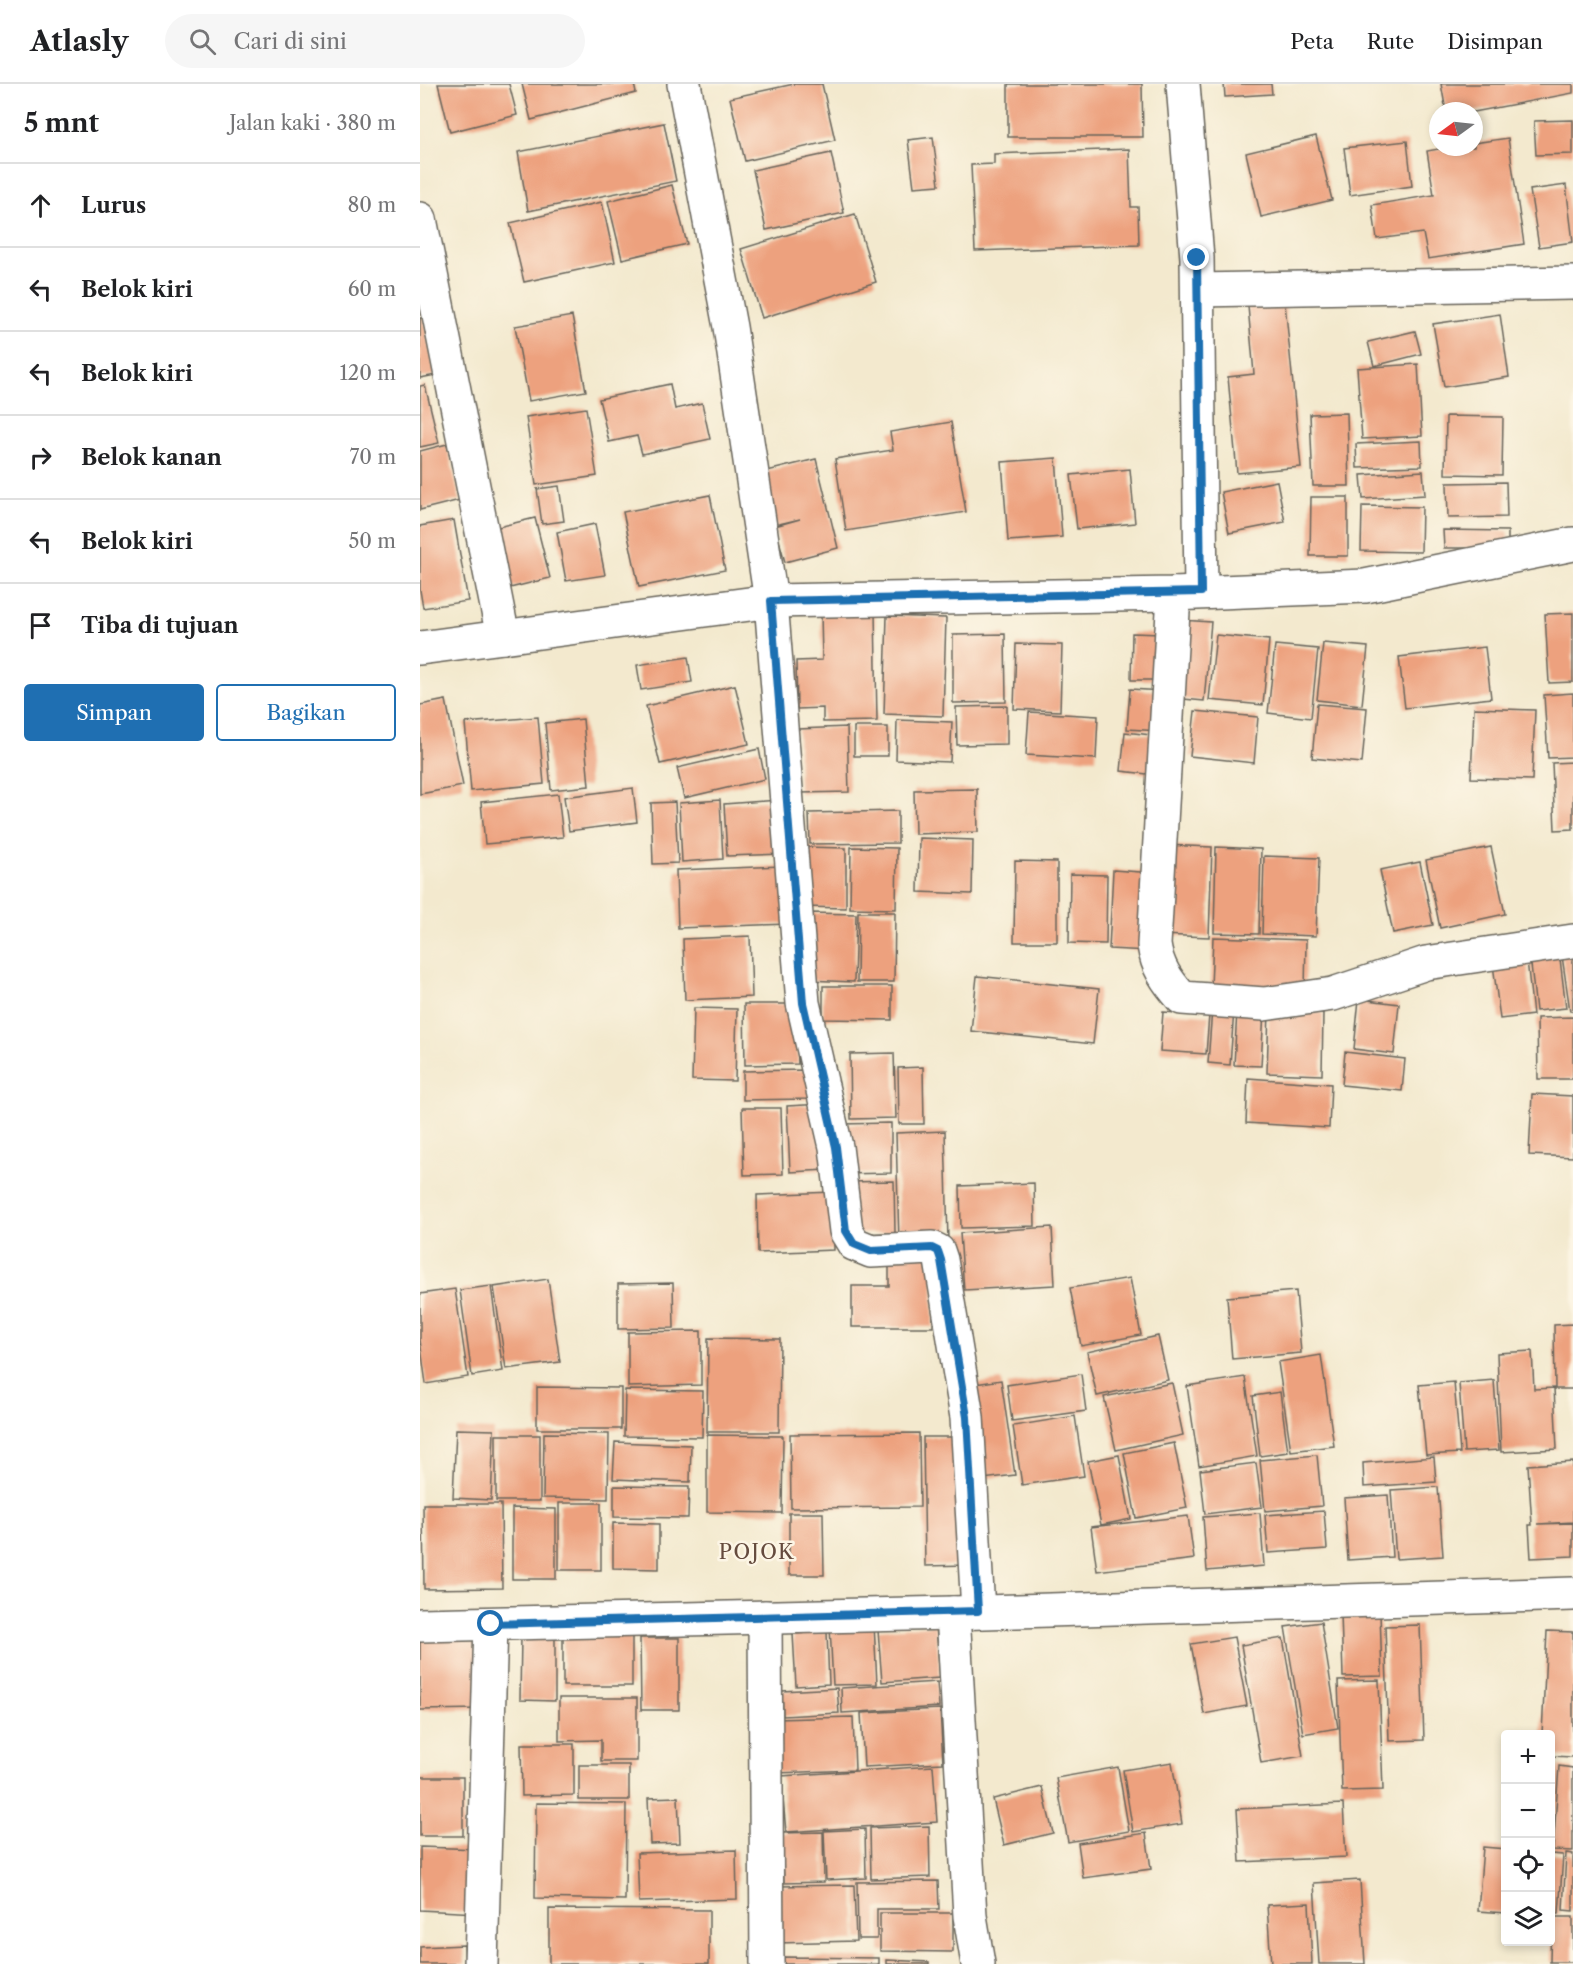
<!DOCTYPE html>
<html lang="id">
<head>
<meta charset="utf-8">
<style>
  :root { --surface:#fff; --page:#f6f6f6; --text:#202124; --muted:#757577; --line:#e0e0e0; --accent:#1f6fb2 }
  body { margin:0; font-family:"Libre Caslon Text",serif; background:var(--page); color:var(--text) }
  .controls { position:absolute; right:18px; bottom:18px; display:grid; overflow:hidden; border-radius:6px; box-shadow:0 3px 9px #0003 }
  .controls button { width:54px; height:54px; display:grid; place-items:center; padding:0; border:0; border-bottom:2px solid var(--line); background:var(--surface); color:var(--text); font:30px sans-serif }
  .compass { position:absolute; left:1009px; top:18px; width:54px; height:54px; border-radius:50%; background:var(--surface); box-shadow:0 3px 9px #0003; rotate:255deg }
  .stop { position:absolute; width:18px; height:18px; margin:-14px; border:4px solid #1f6fb2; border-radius:50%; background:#fff }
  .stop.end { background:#1f6fb2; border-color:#fff; box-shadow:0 2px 6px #0008 }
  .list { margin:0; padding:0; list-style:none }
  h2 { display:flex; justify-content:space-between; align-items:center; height:78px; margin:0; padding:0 24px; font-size:26px }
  h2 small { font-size:20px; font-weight:400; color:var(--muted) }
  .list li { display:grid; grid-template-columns:39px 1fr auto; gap:18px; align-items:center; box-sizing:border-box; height:84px; padding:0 24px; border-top:2px solid var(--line) }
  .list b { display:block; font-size:22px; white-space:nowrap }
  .list em { font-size:20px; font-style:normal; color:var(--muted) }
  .actions { display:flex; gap:12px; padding:18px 24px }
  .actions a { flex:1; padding:14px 0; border:2px solid var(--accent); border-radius:6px; text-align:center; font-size:21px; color:var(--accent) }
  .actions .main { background:var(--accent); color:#fff }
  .icon { flex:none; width:33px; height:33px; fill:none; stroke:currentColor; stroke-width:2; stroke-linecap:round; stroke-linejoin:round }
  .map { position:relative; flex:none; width:1153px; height:1880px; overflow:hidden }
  header { display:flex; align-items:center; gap:36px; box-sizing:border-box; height:84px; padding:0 30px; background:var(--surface); border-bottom:2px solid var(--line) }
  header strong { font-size:28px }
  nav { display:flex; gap:33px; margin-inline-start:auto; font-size:21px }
  .search { width:420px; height:54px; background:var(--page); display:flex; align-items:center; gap:15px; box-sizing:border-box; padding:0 21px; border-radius:33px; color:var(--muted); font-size:22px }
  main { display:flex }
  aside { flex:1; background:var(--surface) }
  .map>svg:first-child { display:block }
  .building { fill:#eda17e }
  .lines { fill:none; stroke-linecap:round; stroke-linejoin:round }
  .minor-casing { stroke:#67645a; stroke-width:36 }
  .minor { stroke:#fff; stroke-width:33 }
  .route { stroke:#1f6fb2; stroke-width:8 }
  .labels { text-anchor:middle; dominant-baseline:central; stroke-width:5; stroke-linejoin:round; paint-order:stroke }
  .quarter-label { font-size:20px; letter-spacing:1.5px; fill:#654b3e; stroke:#fcf5e5 }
</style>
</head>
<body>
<header>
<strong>Atlasly</strong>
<div class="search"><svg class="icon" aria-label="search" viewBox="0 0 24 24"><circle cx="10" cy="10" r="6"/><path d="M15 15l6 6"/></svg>Cari di sini</div>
<nav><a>Peta</a><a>Rute</a><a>Disimpan</a></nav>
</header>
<main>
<aside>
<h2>5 mnt<small>Jalan kaki · 380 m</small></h2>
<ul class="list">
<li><svg class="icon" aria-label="ahead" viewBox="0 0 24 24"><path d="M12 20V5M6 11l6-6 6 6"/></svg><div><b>Lurus</b></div><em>80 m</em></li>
<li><svg class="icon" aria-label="left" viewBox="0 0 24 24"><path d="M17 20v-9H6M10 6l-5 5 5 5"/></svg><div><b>Belok kiri</b></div><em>60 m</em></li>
<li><svg class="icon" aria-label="left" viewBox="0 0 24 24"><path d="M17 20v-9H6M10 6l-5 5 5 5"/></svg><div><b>Belok kiri</b></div><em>120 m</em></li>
<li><svg class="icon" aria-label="right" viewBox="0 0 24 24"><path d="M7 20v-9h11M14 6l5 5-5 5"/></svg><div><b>Belok kanan</b></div><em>70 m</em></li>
<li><svg class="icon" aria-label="left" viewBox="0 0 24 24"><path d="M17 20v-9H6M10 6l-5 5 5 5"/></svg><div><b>Belok kiri</b></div><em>50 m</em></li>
<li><svg class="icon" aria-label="arrive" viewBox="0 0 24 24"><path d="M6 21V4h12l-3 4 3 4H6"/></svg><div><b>Tiba di tujuan</b></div></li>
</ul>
<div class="actions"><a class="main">Simpan</a><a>Bagikan</a></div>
</aside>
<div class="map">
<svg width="1153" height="1880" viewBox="0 0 1153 1880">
  <rect width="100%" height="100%" fill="#fcf5e5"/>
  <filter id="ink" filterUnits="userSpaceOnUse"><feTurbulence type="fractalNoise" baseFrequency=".0167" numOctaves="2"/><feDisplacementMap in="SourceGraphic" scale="12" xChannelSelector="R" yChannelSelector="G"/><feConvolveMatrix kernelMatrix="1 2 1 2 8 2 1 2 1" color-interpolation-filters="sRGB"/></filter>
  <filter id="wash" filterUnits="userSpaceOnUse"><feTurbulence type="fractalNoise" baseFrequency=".008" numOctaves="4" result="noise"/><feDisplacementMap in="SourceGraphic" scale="24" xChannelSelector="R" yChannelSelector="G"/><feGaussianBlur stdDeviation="1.35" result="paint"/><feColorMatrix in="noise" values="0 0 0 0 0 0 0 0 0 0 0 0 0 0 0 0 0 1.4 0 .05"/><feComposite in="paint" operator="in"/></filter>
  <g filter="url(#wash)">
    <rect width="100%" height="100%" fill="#f3e9ce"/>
    <g id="blocks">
      <g class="building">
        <path d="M18 0H89L97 31 30 48Z"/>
        <path d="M102 0H214L216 9 111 36Z"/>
        <path d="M374 0H402L415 56 325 77 310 14Z"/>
        <path d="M588 0H722L723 53H588Z"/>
        <path d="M804 0H851L852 10 805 13Z"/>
        <path d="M1021 0H1153V9L1054 28 1026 27Z"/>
        <path d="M1153 36V70L1116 71 1114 37Z"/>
        <path d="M244 39 256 97 108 127 98 68Z"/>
        <path d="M896 52 912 116 841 133 826 69Z"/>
        <path d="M513 53 519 101 494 103 488 56Z"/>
        <path d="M1088 54 1104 160 1008 175 1003 149 957 155 952 121 1014 111 1007 67 1030 63H1054V59Z"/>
        <path d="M987 57 992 102 930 111 924 64Z"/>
        <path d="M709 65 711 123H718L719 161 555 167 551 81 574 80V70Z"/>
        <path d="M411 69 424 129 346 146 333 86Z"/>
        <path d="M252 101 267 160 202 175 188 117Z"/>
        <path d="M1146 101 1153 158 1119 163 1110 106Z"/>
        <path d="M182 118 195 178 104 198 90 139Z"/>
        <path d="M435 130 456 198 342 234 321 165Z"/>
        <path d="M865 219 881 383 817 389 808 293 834 290 828 222Z"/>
        <path d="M1080 230 1089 293 1024 303 1013 240Z"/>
        <path d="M152 232 166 307 109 317 95 242Z"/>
        <path d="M0 234H3L16 291 0 294Z"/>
        <path d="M995 247 1001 270 954 282 948 258Z"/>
        <path d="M998 280 1002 352 942 355 937 284Z"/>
        <path d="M250 300 255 325 282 319 290 355 222 370 217 352 189 358 179 315Z"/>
        <path d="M5 301 19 359 0 363V302Z"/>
        <path d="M166 324 177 392 116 401 106 333Z"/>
        <path d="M927 329 929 402H893L890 330Z"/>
        <path d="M1026 332 1083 333 1082 391 1025 390Z"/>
        <path d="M531 338 546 428 426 447 415 375 473 366 470 348Z"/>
        <path d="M1001 357 1002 382 937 384 936 360Z"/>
        <path d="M27 360 40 416 0 426V367Z"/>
        <path d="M636 374 642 453 588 457 582 378Z"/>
        <path d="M396 375 418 464 365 478 355 442 380 435 355 441 343 388Z"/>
        <path d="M710 385 715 439 657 445 651 391Z"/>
        <path d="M1003 387 1005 411 943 415 941 391Z"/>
        <path d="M857 397 865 438 809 449 801 408Z"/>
        <path d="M1086 398 1087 433 1028 434 1027 399Z"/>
        <path d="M139 402 144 437 122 440 117 405Z"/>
        <path d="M290 411 305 486 219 503 203 428Z"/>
        <path d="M891 413H928V472H890Z"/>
        <path d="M942 422 1002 423 1001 468 941 467Z"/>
        <path d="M115 434 130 494 82 506 66 446Z"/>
        <path d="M34 436 48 517 3 524 0 506V442Z"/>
        <path d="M175 440 185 491 146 497 137 448Z"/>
        <path d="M1023 446 1088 447V464H1024Z"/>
        <path d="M455 527 457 637 403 638V624L377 625 376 577 402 576 401 528Z"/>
        <path d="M1153 529V598L1129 599 1125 530Z"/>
        <path d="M467 532 526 534 523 632 464 630Z"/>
        <path d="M761 536 791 538 784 617 753 614Z"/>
        <path d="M712 549 741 550 740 596H711Z"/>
        <path d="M585 550 586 618 533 619V551Z"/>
        <path d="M796 551 849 556 843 621 789 616Z"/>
        <path d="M903 559 948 563 942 621 897 616Z"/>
        <path d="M596 560 642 561 640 627 594 625Z"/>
        <path d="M855 561 898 565 891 634 848 629Z"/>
        <path d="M1065 563 1071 614 985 624 979 573Z"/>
        <path d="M268 573 272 598 221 606 217 581Z"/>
        <path d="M315 601 329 660 240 680 226 622Z"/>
        <path d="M710 605 743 607 740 647 707 645Z"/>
        <path d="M1153 609V673L1128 674 1124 611Z"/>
        <path d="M26 616 43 702 0 710V621Z"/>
        <path d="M897 620 947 624 942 679 892 674Z"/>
        <path d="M587 622V660L537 661 536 623Z"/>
        <path d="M1054 624 1115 626 1112 696 1051 694Z"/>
        <path d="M775 627 838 633 834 679 770 672Z"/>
        <path d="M609 628 678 632 676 675 606 671Z"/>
        <path d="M118 633 124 700 51 707 45 639Z"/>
        <path d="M163 635 169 702 131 706 125 639Z"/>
        <path d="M477 636 532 638 530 678 476 676Z"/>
        <path d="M427 643 429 708 379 709 378 645Z"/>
        <rect x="434" y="643" width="34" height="29"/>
        <path d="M705 648 740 652 736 691 701 687Z"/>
        <path d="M339 665 345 695 264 714 257 684Z"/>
        <path d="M1153 678V745L1135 746 1132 679Z"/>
        <path d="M213 704 217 738 149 747 144 713Z"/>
        <path d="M557 705 558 748 495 750 494 706Z"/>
        <path d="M138 710 143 753 65 760 61 718Z"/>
        <path d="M300 716 303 775 262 778 259 719Z"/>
        <path d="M359 716 362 770 307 772 304 720Z"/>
        <path d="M255 718 258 779 233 780 231 719Z"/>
        <path d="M478 727V759L390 760 389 729Z"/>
        <path d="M499 754 553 756 552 810 498 808Z"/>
        <path d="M743 761 792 763 789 853 741 851Z"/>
        <path d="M384 763 426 764V824L384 823Z"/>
        <path d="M431 763 477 764 476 825 430 824Z"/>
        <path d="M796 763 841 765 839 850 794 849Z"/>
        <path d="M1071 763 1085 830 1020 844 1006 776Z"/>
        <path d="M844 772 899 774 896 852 842 850Z"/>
        <path d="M595 777 637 778V858H594Z"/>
        <path d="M1000 778 1013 841 973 849 960 786Z"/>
        <path d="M364 782 367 840 258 844 256 786Z"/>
        <path d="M693 786 734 789 729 867 689 865Z"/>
        <path d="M650 790 687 791 686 860 649 859Z"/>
        <path d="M438 828H475L474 898H437Z"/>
        <path d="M388 829 436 830 434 898 387 896Z"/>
        <path d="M330 852 332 913 265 916 263 855Z"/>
        <path d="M793 853 886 856 885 906 791 903Z"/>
        <path d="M1153 864V927H1150L1141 865Z"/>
        <path d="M1139 867 1146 924 1116 927 1110 871Z"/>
        <path d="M1107 876 1113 931 1080 935 1073 880Z"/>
        <path d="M557 892 679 905 673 960 551 947Z"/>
        <path d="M403 902H472V936L403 935Z"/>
        <path d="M939 915 979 920 974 970 934 965Z"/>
        <path d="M324 920H376L378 980 325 981Z"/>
        <path d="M274 924 317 925 315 997 272 996Z"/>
        <path d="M792 925 814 926 810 981 788 979Z"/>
        <path d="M817 926 844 927 841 982 814 981Z"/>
        <path d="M849 927 903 929 902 991 847 989Z"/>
        <path d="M743 928 789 931 786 970 740 967Z"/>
        <path d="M1153 933V995H1118L1117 934Z"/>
        <path d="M925 968 985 975 982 1007 922 1001Z"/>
        <path d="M474 969 476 1034 431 1035 430 970Z"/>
        <path d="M503 983 504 1040H479L478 984Z"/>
        <path d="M390 986V1015L323 1016V987Z"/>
        <path d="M828 994 911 1000 909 1044 826 1039Z"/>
        <path d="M1112 1010 1153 1012V1073L1109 1071Z"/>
        <path d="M403 1020 406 1086 370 1088 367 1022Z"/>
        <path d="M322 1024H361L363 1090 324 1091Z"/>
        <path d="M471 1039V1089L423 1090 421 1040Z"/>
        <path d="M525 1047 528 1157 479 1159 476 1049Z"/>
        <path d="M474 1097 475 1149 430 1150 429 1098Z"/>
        <path d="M614 1099 615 1142 541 1144 540 1102Z"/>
        <path d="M413 1108 414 1166 338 1169 337 1111Z"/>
        <path d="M632 1143 635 1201 544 1206 540 1149Z"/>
        <path d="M469 1171 514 1172 513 1243H432V1202H469Z"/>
        <path d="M710 1194 721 1251 661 1262 650 1204Z"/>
        <path d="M128 1195 140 1278 86 1285 74 1203Z"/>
        <path d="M253 1199 254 1244 198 1245V1200Z"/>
        <path d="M71 1202 83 1287 52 1292 40 1206Z"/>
        <path d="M35 1205 48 1293 6 1300 0 1256V1210Z"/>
        <path d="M876 1207 881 1269 812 1275 807 1213Z"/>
        <path d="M1153 1240V1305H1135L1134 1241Z"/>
        <path d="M281 1247V1301L208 1303V1248Z"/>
        <path d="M738 1252 748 1296 677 1312 667 1268Z"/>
        <path d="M288 1254 360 1255 359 1348H287Z"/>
        <path d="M1112 1267 1114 1305 1134 1304 1137 1365 1081 1368 1077 1269Z"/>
        <path d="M901 1271 914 1362 871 1367 858 1278Z"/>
        <path d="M661 1290 666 1327 592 1337 587 1301Z"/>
        <path d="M825 1293 837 1372 779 1382 767 1302Z"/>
        <path d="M581 1296 595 1391 563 1395 549 1301Z"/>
        <path d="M1074 1296 1079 1366 1044 1368 1039 1299Z"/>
        <path d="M1034 1298 1040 1369 1006 1371 999 1301Z"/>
        <path d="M752 1299 763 1351 696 1366 684 1313Z"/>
        <path d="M117 1303 201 1304V1345H117Z"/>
        <path d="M205 1306 283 1307 282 1353 204 1352Z"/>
        <path d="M860 1308 868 1368 840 1372 833 1312Z"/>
        <path d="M655 1332 664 1392 602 1401 593 1342Z"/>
        <path d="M36 1345 74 1346 71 1416 33 1414Z"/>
        <path d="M124 1349 189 1350 188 1415 123 1414Z"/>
        <path d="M499 1349 500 1423 371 1424 370 1350Z"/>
        <rect x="76" y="1351" width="44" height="66"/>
        <path d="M287 1351 363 1352 362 1429 287 1428Z"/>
        <path d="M503 1353H546L548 1481 505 1482Z"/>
        <path d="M195 1358 271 1361 270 1398 193 1395Z"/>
        <path d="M754 1359 767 1424 716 1434 704 1369Z"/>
        <path d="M699 1371 711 1435 681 1441 668 1377Z"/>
        <path d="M897 1371 902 1422 845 1427 840 1376Z"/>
        <path d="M1014 1373 1016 1398 944 1403 943 1379Z"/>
        <path d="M1153 1378V1438L1118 1440 1153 1439V1472L1111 1474 1109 1441H1112L1108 1381Z"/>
        <path d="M836 1379 842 1423 785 1430 780 1386Z"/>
        <path d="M194 1402 269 1403 268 1434 194 1433Z"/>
        <path d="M1018 1403 1023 1472 976 1475 971 1406Z"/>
        <path d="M968 1411 972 1473 928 1476 924 1414Z"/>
        <rect x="139" y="1419" width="42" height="67"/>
        <path d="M3 1420H81L82 1504 4 1505Z"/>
        <path d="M92 1424 136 1425V1495H92Z"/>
        <path d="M904 1427 907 1465 848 1469 845 1431Z"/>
        <path d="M369 1429H403L404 1491H369Z"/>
        <path d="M840 1429 844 1482 787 1487 783 1433Z"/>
        <path d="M768 1432 774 1475 677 1487 671 1443Z"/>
        <path d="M193 1439 239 1440V1485L193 1484Z"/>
        <path d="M960 1528 962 1592 923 1593 921 1529Z"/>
        <path d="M901 1538 918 1644 883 1650 865 1543Z"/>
        <path d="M454 1540 457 1600 413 1601 410 1543Z"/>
        <path d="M516 1541 520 1594 462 1598 458 1546Z"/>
        <path d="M1000 1541 1004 1656 969 1657 965 1542Z"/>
        <rect x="143" y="1547" width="69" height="55"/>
        <path d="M1127 1547 1153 1548V1673L1131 1672V1650H1122Z"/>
        <path d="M407 1548 409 1600 376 1602 373 1550Z"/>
        <path d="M101 1551 135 1552V1617L100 1616Z"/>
        <path d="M814 1553 827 1622 784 1630 771 1560Z"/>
        <path d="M59 1554 61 1625 0 1626V1555Z"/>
        <path d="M220 1554H259V1626H221Z"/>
        <path d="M863 1554 883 1672 841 1679 821 1561Z"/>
        <path d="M959 1596 963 1706 922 1707 918 1597Z"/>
        <path d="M517 1598 519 1623 422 1629 421 1604Z"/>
        <path d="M417 1604 419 1629 363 1632 362 1607Z"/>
        <path d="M139 1614H217V1677H181V1656L139 1657Z"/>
        <path d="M520 1625 523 1679 444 1683 441 1629Z"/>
        <path d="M433 1633 435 1686 357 1689 355 1635Z"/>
        <path d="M101 1660H154V1711L102 1712Z"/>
        <path d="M752 1678 762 1740 713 1748 703 1686Z"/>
        <rect x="159" y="1681" width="50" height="35"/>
        <path d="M513 1682 517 1738 366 1748 361 1692Z"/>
        <path d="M1139 1682 1153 1684V1767L1133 1766Z"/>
        <path d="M698 1683 709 1747 648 1758 636 1694Z"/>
        <rect x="0" y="1693" width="43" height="59"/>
        <path d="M622 1703 633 1749 584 1761 573 1715Z"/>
        <path d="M258 1713 260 1759 230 1760 228 1714Z"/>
        <path d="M116 1719 206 1720 205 1816 115 1814Z"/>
        <path d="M923 1720 926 1773 820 1778 817 1725Z"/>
        <path d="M509 1742 510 1793 451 1795 450 1744Z"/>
        <path d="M445 1745 446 1794 406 1796 404 1747Z"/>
        <path d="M403 1748 404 1798 364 1799 362 1749Z"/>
        <path d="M726 1749 731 1785 663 1794 658 1759Z"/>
        <path d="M0 1763 60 1765 57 1829 0 1826Z"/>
        <path d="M1063 1763 1086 1765V1829L1058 1827Z"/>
        <path d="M316 1766 317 1815 219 1818 217 1769Z"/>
        <path d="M1146 1769 1153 1770V1827L1143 1826Z"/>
        <path d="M1131 1770 1143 1771 1139 1830H1131Z"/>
        <path d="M940 1796 945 1880H899L894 1799Z"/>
        <path d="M518 1797 519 1825H457V1855H438L437 1798Z"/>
        <path d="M434 1801 436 1857 357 1859 355 1802Z"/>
        <path d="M889 1819 892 1880H851L847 1821Z"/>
        <path d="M129 1825 289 1826V1880H129Z"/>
        <path d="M460 1829H533V1868L460 1867Z"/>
        <path d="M1131 1833H1153V1878H1130Z"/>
        <path d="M44 1861 45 1880H0V1863Z"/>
        <path d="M360 1873 459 1874V1880H360Z"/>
        <path d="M467 1876 509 1878V1880H467Z"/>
      </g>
    </g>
  </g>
  <g filter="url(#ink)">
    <use href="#blocks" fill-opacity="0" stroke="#67645a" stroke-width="1.5"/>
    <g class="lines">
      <defs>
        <g id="minor">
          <path d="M264 0 310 243 351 517 383 919 416 1063 426 1147 434 1160 451 1167 512 1164 518 1167 521 1176 547 1333 558 1527"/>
          <path d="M763 0 777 174 781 508"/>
          <path d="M0 135 83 553"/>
          <path d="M778 206 1153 199"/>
          <path d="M754 510 734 861C737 883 747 897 762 914L844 920 913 910 1006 879 1153 857"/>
          <path d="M0 564 351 517 754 510 945 502 1153 460"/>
          <path d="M533 1529 550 1832 558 1880"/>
          <path d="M345 1533 347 1880"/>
          <path d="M0 1541 533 1529 1153 1510"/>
          <path d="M61 1880 71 1540"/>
        </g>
      </defs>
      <use href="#minor" class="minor-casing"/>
      <use href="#minor" class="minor"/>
    </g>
  </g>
  <g class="lines" filter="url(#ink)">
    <path class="route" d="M71 1540 558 1527 547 1333 521 1176 518 1167 512 1164 451 1167 434 1160 426 1147 416 1063 383 919 351 517 781 508 777 174"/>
  </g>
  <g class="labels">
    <g class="quarter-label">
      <text x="337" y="1468">POJOK</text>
    </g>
  </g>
</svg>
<div class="controls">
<button>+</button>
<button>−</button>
<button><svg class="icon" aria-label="locate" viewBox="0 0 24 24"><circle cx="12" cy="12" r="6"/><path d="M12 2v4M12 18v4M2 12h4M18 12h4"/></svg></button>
<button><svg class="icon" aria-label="layers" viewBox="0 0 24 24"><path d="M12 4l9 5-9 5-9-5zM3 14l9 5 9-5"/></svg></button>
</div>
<svg class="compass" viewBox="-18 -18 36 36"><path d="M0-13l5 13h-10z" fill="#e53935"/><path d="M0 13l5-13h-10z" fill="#757577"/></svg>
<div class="stop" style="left:71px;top:1540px"></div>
<div class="stop end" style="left:777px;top:174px"></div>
</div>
</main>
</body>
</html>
